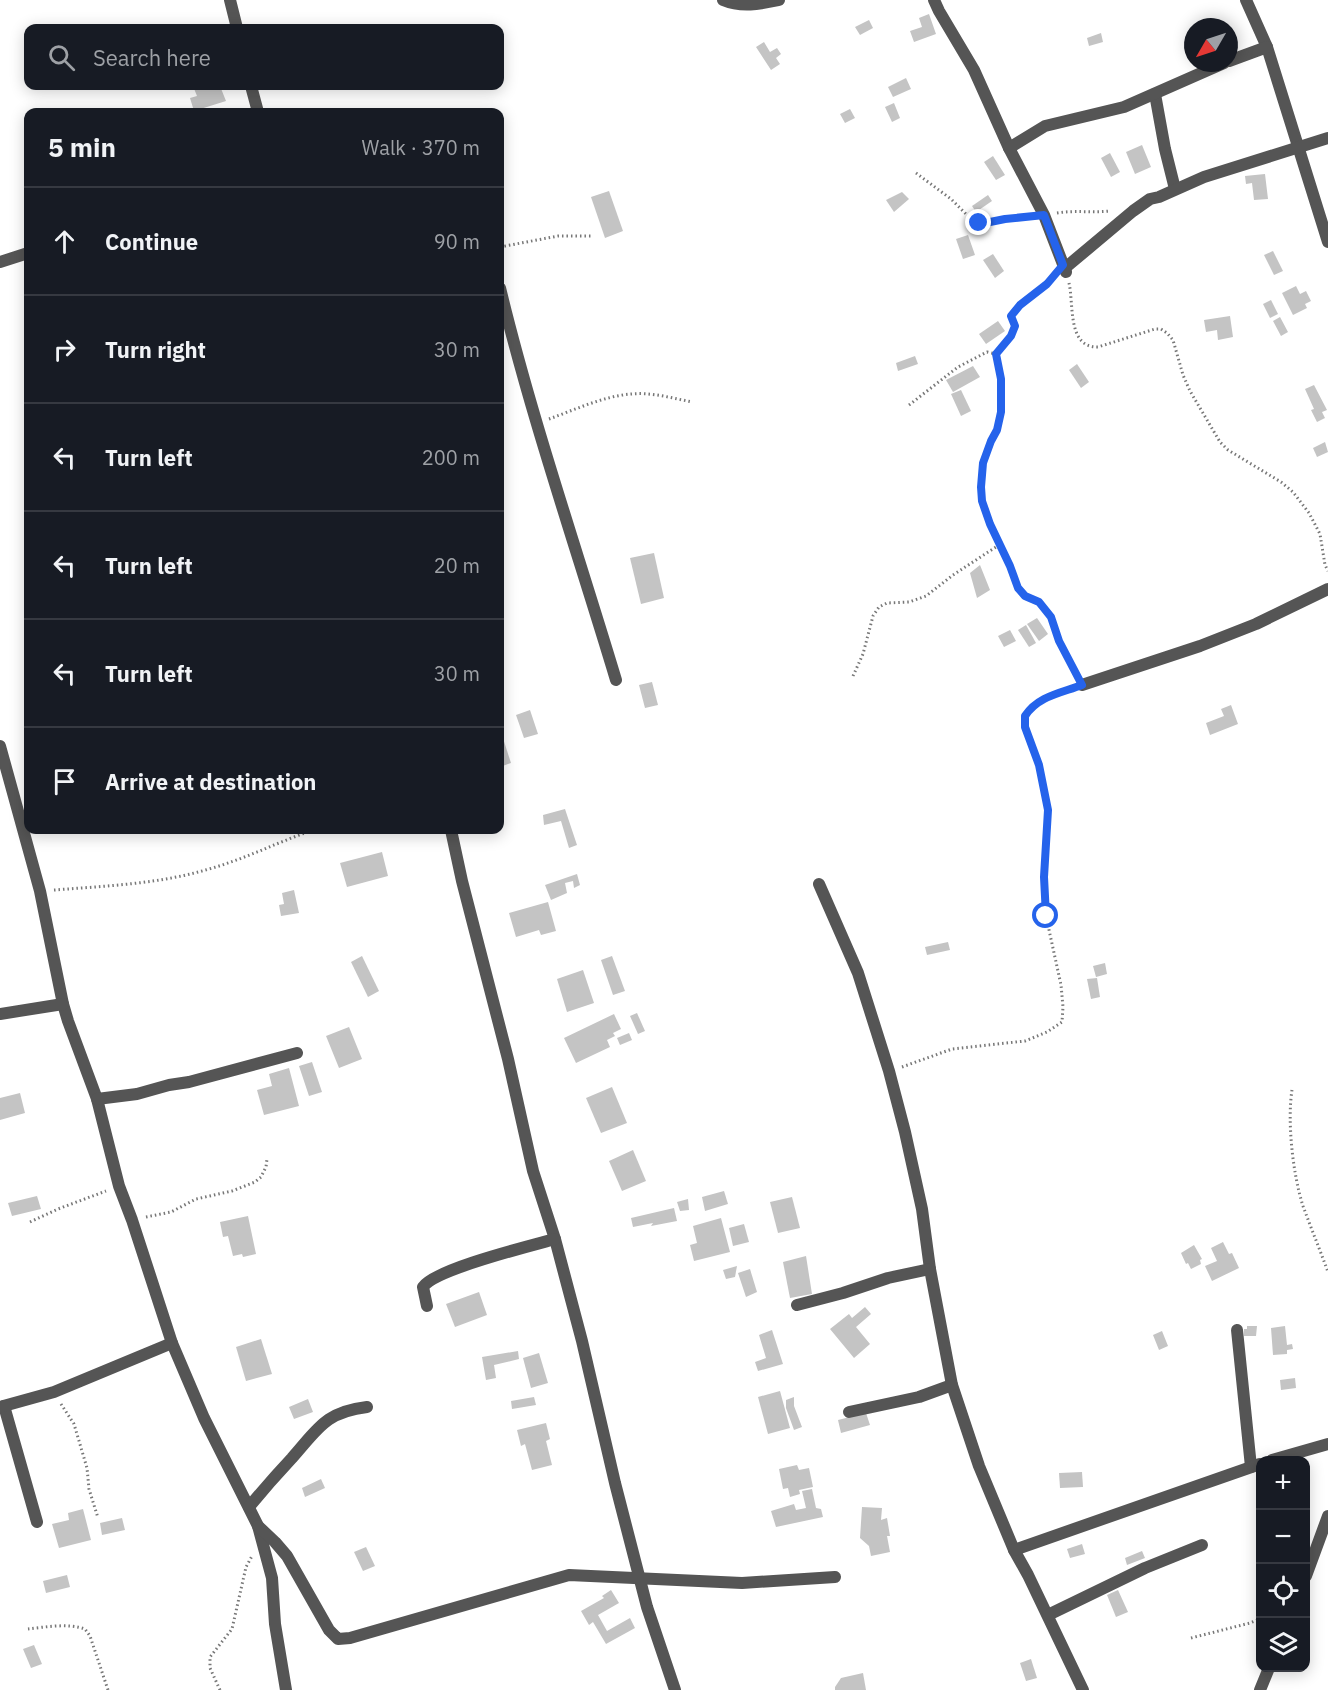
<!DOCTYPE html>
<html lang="en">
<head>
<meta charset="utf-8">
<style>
  :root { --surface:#171b24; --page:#242831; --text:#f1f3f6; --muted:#9ea1a6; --line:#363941 }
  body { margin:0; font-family:"IBM Plex Sans",sans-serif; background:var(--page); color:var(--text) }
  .controls { position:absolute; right:18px; bottom:18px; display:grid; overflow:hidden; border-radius:12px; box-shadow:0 3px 15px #0003 }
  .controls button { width:54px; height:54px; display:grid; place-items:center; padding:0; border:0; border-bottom:2px solid var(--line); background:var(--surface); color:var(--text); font:30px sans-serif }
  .compass { position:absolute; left:1184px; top:18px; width:54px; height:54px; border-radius:50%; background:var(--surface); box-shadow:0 3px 15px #0003; rotate:231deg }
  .stop { position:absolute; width:18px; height:18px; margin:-14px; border:4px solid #2563eb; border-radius:50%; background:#fff }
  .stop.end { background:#2563eb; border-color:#fff; box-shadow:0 2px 6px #0008 }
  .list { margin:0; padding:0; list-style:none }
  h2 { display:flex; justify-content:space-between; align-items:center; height:78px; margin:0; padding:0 24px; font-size:26px }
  h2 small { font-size:20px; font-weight:400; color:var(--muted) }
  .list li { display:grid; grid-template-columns:39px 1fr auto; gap:18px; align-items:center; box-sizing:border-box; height:108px; padding:0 24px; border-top:2px solid var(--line) }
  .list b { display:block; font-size:22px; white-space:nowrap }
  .list em { font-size:20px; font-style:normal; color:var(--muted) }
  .icon { flex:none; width:33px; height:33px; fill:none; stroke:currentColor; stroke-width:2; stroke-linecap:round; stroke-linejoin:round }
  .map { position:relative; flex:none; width:1328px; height:1690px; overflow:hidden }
  .search { position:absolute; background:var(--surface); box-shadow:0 3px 15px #0003; left:24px; top:24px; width:480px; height:66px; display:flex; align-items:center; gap:15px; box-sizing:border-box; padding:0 21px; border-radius:12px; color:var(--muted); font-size:22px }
  .panel { position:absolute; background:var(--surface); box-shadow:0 3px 15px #0003; left:24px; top:108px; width:480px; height:726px; border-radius:12px }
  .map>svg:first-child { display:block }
  .building { fill:#c4c4c4 }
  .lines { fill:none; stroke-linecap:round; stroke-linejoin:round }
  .path { stroke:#777; stroke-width:3; stroke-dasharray:1.5 3; stroke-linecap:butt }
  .minor { stroke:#555; stroke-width:12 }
  .route { stroke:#2563eb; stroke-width:8 }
</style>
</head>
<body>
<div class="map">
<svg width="1328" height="1690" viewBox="0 0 1328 1690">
  <rect width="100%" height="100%" fill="#fff"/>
  <g class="building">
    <path d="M929 14 936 34 914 42 910 31 922 27 919 18Z"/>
    <path d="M869 20 873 28 860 35 855 27Z"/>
    <path d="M1101 33 1103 42 1089 46 1087 38Z"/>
    <path d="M764 42 770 52 777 48 781 54 776 58 780 64 771 70 756 47Z"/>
    <path d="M906 78 911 89 893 97 888 87Z"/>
    <path d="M193 86H220L226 101 194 111 190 98 197 96Z"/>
    <path d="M894 103 900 118 892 122 885 107Z"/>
    <path d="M850 109 855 118 845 123 840 114Z"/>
    <path d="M1142 145 1151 167 1135 174 1126 152Z"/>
    <path d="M1110 153 1120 172 1111 177 1101 158Z"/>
    <path d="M993 156 1005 175 996 180 984 162Z"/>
    <path d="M1265 174 1268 199 1254 200 1252 183 1246 184 1245 176Z"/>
    <path d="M609 191 623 231 605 238 591 197Z"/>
    <path d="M902 192 909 199 894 212 886 200Z"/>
    <path d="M988 195 992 201 976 212 972 206Z"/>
    <path d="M968 235 975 255 963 259 956 239Z"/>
    <path d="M1273 251 1283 271 1274 275 1264 255Z"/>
    <path d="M993 254 1004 271 995 278 983 260Z"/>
    <path d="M1296 286 1300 294 1306 291 1311 301 1305 304 1307 308 1293 315 1282 293Z"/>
    <path d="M1271 300 1278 314 1270 318 1263 304Z"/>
    <path d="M1230 316 1233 337 1218 340 1217 330 1206 332 1204 320Z"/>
    <path d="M1280 317 1288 332 1281 336 1273 321Z"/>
    <path d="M998 321 1005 331 986 344 979 334Z"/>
    <path d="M915 356 918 364 898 371 896 363Z"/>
    <path d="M1077 364 1089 382 1081 388 1069 370Z"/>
    <path d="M973 366 980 377 953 392 946 380Z"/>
    <path d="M1314 385 1327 410 1322 412 1325 418 1317 422 1311 410 1314 409 1305 389Z"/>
    <path d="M961 390 971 411 961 416 951 394Z"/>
    <path d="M1325 442 1328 452 1317 457 1313 448Z"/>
    <path d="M654 553 664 598 641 604 630 558Z"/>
    <path d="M980 565 990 590 977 598 970 573Z"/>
    <path d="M1037 618 1048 634 1039 641 1027 624Z"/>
    <path d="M1026 625 1036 643 1029 647 1018 630Z"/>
    <path d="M1010 630 1016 641 1004 647 998 636Z"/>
    <path d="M652 682 658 705 645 708 639 685Z"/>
    <path d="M1231 705 1238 724 1210 735 1206 723 1224 716 1221 709Z"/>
    <path d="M530 710 538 734 524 738 516 715Z"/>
    <path d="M500 729 511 763 500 767Z"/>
    <path d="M565 809 577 845 569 848 561 821 544 825 543 815Z"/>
    <path d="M382 852 388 876 347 887 340 863Z"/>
    <path d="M577 874 580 885 574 888 573 881 565 883 567 893 551 900 545 885Z"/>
    <path d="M294 890 299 913 281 916 279 905 284 904 282 893Z"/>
    <path d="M548 902 556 931 541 935 539 930 516 937 509 913Z"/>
    <path d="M948 942 950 950 927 955 925 947Z"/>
    <path d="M362 956 379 991 368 997 351 962Z"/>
    <path d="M612 956 625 991 613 995 601 960Z"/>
    <path d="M1105 963 1107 974 1096 977 1093 966Z"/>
    <path d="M583 970 594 1003 567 1012 557 979Z"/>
    <path d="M1097 978 1100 997 1091 999 1087 979Z"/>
    <path d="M637 1013 645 1031 638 1034 630 1016Z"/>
    <path d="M614 1014 621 1029 613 1033 615 1036 607 1040 610 1047 576 1063 564 1038Z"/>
    <path d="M349 1027 362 1059 339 1068 326 1036Z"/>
    <path d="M629 1033 632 1040 620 1045 617 1038Z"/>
    <path d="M312 1062 322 1092 309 1096 299 1066Z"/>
    <path d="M289 1068 299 1106 264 1115 257 1090 272 1086 269 1074Z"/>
    <path d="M612 1087 627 1123 601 1133 586 1098Z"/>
    <path d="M20 1093 25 1113 0 1120V1098Z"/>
    <path d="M633 1150 646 1181 622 1191 609 1161Z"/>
    <path d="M724 1191 728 1204 705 1211 702 1197Z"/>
    <path d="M37 1196 41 1209 12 1216 8 1203Z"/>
    <path d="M792 1197 800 1228 778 1233 770 1202Z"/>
    <path d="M688 1199 689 1210 680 1211 677 1202Z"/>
    <path d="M674 1208 677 1221 651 1226 653 1223 633 1227 631 1218Z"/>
    <path d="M248 1216 256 1254 243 1257 242 1254 233 1256 228 1236 223 1237 220 1222Z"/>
    <path d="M721 1218 730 1252 694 1261 690 1245 697 1243 693 1226Z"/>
    <path d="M744 1224 749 1242 733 1246 729 1228Z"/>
    <path d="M1223 1242 1229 1254 1232 1253 1239 1268 1212 1281 1205 1266 1217 1261 1211 1248Z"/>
    <path d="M1194 1245 1202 1259 1200 1260 1201 1264 1191 1269 1188 1263 1186 1264 1181 1253Z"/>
    <path d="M806 1256 812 1294 790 1298 783 1262Z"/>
    <path d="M737 1266 735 1277 726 1279 723 1270Z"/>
    <path d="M750 1269 757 1292 746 1297 738 1273Z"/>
    <path d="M479 1292 487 1315 455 1327 446 1304Z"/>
    <path d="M865 1307 871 1314 856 1327 870 1344 854 1358 830 1329 849 1314 852 1318Z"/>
    <path d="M1247 1326H1257L1256 1336H1244V1329H1247Z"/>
    <path d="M1285 1326 1287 1345 1292 1344 1293 1349 1287 1350V1354L1273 1355 1271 1328Z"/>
    <path d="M772 1330 783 1364 758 1371 755 1362 766 1358 759 1335Z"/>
    <path d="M1162 1331 1168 1346 1159 1350 1153 1335Z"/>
    <path d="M261 1339 272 1374 246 1381 236 1347Z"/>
    <path d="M518 1351 519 1359 494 1365 496 1378 486 1380 482 1357Z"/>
    <path d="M539 1353 548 1383 531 1388 523 1358Z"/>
    <path d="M1295 1378 1296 1388 1281 1390 1280 1380Z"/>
    <path d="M780 1391 790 1428 768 1434 758 1397Z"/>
    <path d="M534 1397 536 1405 512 1409 511 1401Z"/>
    <path d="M794 1397V1406L802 1427 794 1430 786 1408V1400Z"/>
    <path d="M308 1399 313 1412 294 1419 289 1407Z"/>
    <path d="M866 1413 870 1425 841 1433 838 1420Z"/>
    <path d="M546 1423 550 1439 546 1441 552 1465 532 1470 525 1444 521 1446 517 1430Z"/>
    <path d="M797 1465 799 1470 809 1468 813 1487 799 1490 800 1494 790 1497 788 1488 783 1489 779 1469Z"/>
    <path d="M1082 1472 1083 1487 1060 1488 1059 1473Z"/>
    <path d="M321 1479 325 1488 305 1497 302 1488Z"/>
    <path d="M812 1489 816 1508 821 1509 823 1517 776 1527 771 1511 794 1504 796 1510 806 1508 802 1491Z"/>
    <path d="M862 1507 882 1508 881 1520 887 1518 890 1536H887L890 1552 871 1556 869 1546 860 1538Z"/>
    <path d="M83 1509 91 1540 59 1548 52 1524 69 1520 68 1513Z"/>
    <path d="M122 1518 125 1530 102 1535 100 1523Z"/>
    <path d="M1082 1544 1085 1554 1070 1558 1067 1549Z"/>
    <path d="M366 1547 375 1566 363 1571 354 1552Z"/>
    <path d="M1142 1551 1145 1558 1127 1565 1125 1558Z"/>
    <path d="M67 1575 70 1587 46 1593 43 1581Z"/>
    <path d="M611 1590 619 1603 598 1615 607 1631 630 1618 635 1628 606 1644 593 1622 589 1625 581 1611 604 1598 602 1596Z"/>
    <path d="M1118 1590 1128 1612 1116 1617 1107 1595Z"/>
    <path d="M34 1645 42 1664 31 1668 23 1649Z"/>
    <path d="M1031 1659 1037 1678 1026 1681 1020 1663Z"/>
    <path d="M863 1673 866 1690H835V1687L841 1678Z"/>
  </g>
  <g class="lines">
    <g class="path">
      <path d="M916 173 951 199 971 219 979 223H985L1005 219 1030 217"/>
      <path d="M1057 213C1075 210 1093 213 1110 211"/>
      <path d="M500 247 558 236H593"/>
      <path d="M1054 275C1041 290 1024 300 1011 316L1015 326 1011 336 996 354 1001 388V412L997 430 991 441 983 463 981 487 982 501 990 524 1010 566 1018 588 1025 596 1039 602 1051 617 1059 641 1077 675"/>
      <path d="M1069 283C1074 304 1067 348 1098 347L1155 329H1161L1167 333 1173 340 1183 375 1190 391 1220 442 1228 450 1281 482 1293 492 1309 513 1320 534 1325 565 1328 571"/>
      <path d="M909 405 958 367 987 352 996 354"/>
      <path d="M549 419C574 410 604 396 631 394 651 392 672 398 692 402"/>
      <path d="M853 676 863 654 873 616 879 607 887 603 909 602 926 596 953 575 999 545"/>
      <path d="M54 890C106 886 159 884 209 869 245 859 278 842 313 830"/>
      <path d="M902 1067 952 1049 1025 1041 1047 1032 1062 1022 1063 1007 1061 985 1046 916 1044 877 1048 810 1039 765 1025 727V716C1036 699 1052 696 1070 689"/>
      <path d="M1292 1090C1287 1122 1293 1175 1303 1206 1311 1228 1320 1250 1328 1272"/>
      <path d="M146 1217 171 1212 196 1199 232 1191 255 1182 261 1177 266 1167 267 1159"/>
      <path d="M30 1222 58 1209 106 1191"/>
      <path d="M61 1404 74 1424 87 1468 89 1489 98 1518"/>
      <path d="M28 1629C45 1627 69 1623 85 1629L90 1636 108 1690"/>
      <path d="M1191 1638 1250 1623 1260 1619"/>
      <path d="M220 1690 210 1668V1657L232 1629 246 1567 252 1556"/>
    </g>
    <g class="minor">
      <path d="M230 0 237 28"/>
      <path d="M723 0C742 8 760 4 779 0"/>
      <path d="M934 0 939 11 974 70 1009 148"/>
      <path d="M1246 0 1267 47 1328 242"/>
      <path d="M1229 61 1267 47"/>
      <path d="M251 86 258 112"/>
      <path d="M1155 94 1165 149 1175 189"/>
      <path d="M0 262 28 253"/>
      <path d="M1065 268 1133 211 1150 199 1159 197 1204 177 1328 138"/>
      <path d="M1066 272 1044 215 1009 148 1045 126 1124 107 1224 63"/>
      <path d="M500 288C532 420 577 550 616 680"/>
      <path d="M1082 685 1200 646 1256 624 1328 589"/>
      <path d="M0 746 40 891 63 1004 68 1021 97 1099 119 1186 132 1220 172 1343 204 1418 258 1526 272 1578 275 1624 286 1690"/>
      <path d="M451 830 462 881 508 1059 533 1171 555 1239 582 1341 615 1483 647 1607 675 1690"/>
      <path d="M819 884 858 973 889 1071 905 1132 922 1209 930 1269 952 1385 979 1466 1014 1550 1028 1575 1083 1690"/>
      <path d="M0 1014 63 1004"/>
      <path d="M97 1099 137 1094 169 1085 189 1082 297 1053"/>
      <path d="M797 1305 843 1293 888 1278 930 1269"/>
      <path d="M427 1306 423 1287C435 1269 530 1246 555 1239"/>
      <path d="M1237 1330 1251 1467"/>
      <path d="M4 1406 37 1522"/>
      <path d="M0 1407 54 1392 172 1343"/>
      <path d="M849 1412 919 1397 952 1385"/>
      <path d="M1272 1460 1328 1444"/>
      <path d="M249 1507C263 1490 277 1474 292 1458 318 1429 325 1412 367 1407"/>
      <path d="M258 1526 275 1542 287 1556 329 1630 338 1639 350 1638 569 1575 742 1583 835 1577"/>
      <path d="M1014 1550 1260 1464"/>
      <path d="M1306 1576 1328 1516"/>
      <path d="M1048 1615 1145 1568 1202 1545"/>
      <path d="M1260 1690 1269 1668"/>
    </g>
  </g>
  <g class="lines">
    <path class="route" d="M979 223H985L1005 219 1044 215 1063 265 1047 284 1020 305 1011 316 1015 326 1011 336 996 354 1001 379V412L997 430 991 441 983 463 981 487 982 501 990 524 1010 566 1018 588 1025 596 1039 602 1051 617 1059 641 1082 685C1061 693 1038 696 1025 716V727L1039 765 1048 810 1044 877 1046 916"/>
  </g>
</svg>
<div class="controls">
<button>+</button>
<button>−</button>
<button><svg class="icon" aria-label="locate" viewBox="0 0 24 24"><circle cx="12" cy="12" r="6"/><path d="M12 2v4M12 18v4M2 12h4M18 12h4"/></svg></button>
<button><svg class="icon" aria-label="layers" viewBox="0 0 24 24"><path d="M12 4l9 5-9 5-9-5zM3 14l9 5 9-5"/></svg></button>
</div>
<svg class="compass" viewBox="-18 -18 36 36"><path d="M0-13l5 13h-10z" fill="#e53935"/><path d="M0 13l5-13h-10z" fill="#9ea1a6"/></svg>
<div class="stop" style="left:1046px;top:916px"></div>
<div class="stop end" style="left:979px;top:223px"></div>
<div class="search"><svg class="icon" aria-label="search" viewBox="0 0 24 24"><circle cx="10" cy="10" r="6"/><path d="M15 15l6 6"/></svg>Search here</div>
<section class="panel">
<h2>5 min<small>Walk · 370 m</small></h2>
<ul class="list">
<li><svg class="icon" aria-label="ahead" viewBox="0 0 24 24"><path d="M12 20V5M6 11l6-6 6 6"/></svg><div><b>Continue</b></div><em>90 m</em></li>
<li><svg class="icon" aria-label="right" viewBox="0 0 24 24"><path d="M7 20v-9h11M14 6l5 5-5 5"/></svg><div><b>Turn right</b></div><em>30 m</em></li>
<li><svg class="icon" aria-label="left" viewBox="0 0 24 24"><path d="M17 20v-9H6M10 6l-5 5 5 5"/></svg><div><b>Turn left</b></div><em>200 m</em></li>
<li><svg class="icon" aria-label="left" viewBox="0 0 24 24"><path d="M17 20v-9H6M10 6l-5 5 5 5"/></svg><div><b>Turn left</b></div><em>20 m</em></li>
<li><svg class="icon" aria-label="left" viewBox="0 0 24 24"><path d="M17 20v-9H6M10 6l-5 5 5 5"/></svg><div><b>Turn left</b></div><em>30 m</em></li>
<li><svg class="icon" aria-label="arrive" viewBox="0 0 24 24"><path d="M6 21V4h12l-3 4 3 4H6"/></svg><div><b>Arrive at destination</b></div></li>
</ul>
</section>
</div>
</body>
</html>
